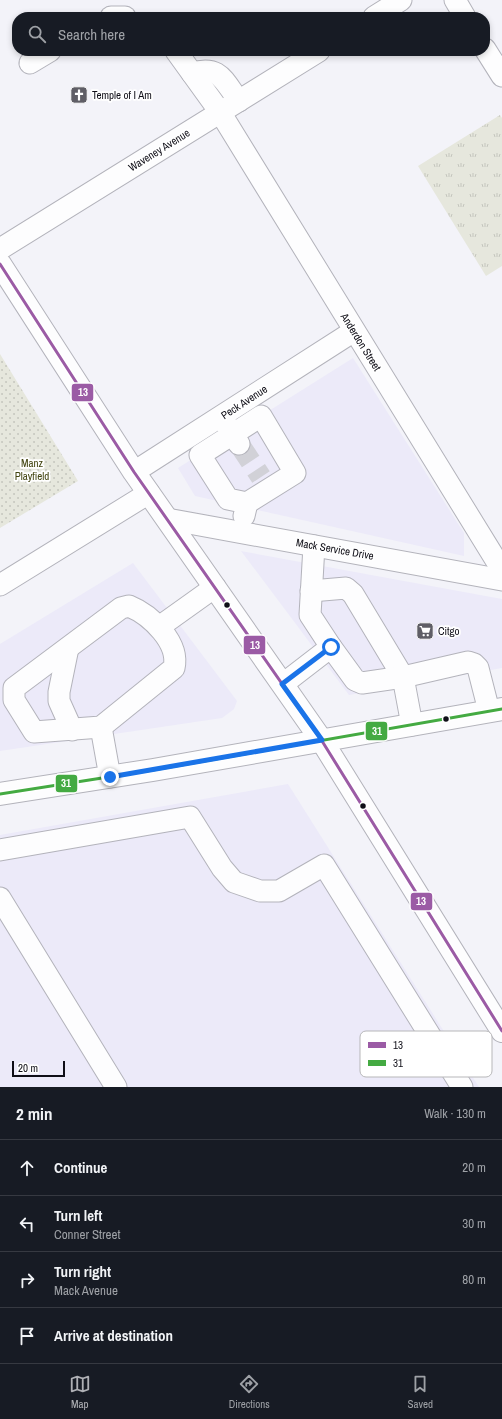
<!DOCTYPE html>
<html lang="en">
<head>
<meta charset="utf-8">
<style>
  :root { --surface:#171b24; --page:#242831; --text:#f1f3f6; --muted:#9ea1a6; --line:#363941; --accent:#afb0b5 }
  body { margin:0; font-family:"Archivo Narrow",sans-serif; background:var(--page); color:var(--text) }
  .scale { position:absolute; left:12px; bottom:10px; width:53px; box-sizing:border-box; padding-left:4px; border:2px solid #0f0e17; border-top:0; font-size:11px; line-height:14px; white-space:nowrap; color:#0f0e17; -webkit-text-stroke:3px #fff; paint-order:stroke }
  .stop { position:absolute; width:12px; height:12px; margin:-9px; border:3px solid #1a73e8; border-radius:50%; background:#fff }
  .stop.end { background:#1a73e8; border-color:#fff; box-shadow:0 1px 4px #0008 }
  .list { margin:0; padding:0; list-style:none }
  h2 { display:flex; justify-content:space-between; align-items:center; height:52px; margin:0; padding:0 16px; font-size:17px }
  h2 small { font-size:13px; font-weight:400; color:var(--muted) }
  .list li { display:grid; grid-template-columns:26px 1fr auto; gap:12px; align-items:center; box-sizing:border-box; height:56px; padding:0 16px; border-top:1px solid var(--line) }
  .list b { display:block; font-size:15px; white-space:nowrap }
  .list p { margin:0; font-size:13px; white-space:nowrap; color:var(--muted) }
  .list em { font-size:13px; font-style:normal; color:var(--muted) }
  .icon { flex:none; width:22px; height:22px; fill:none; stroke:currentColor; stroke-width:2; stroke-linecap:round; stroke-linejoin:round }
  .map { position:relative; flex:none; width:502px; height:1087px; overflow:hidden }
  .search { position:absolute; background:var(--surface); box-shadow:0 2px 6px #0003; left:12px; right:12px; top:12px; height:44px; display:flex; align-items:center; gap:10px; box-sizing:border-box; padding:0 14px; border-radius:16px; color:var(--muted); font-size:15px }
  .sheet { height:276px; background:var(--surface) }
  nav { display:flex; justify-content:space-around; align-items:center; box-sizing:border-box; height:56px; border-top:1px solid var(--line); background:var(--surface); font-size:11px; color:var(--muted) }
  nav a { display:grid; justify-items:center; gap:2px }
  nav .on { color:var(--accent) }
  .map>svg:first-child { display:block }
  .built { fill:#eceaf9 }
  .grass { fill:url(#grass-tufts) }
  .park { fill:url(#park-dots) }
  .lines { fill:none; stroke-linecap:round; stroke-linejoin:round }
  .minor-tunnel { stroke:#d1d1d7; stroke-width:21; stroke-dasharray:21 10; stroke-linecap:butt }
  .minor-casing { stroke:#b3b3bb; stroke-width:23 }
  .major-casing { stroke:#b3b3bb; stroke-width:24 }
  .minor { stroke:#fdfdfe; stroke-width:21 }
  .major { stroke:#fdfdfe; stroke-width:22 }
  .bus-1-casing { stroke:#fff; stroke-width:6 }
  .bus-2-casing { stroke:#fff; stroke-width:6 }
  .bus-1 { stroke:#9b5ba5; stroke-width:3 }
  .bus-2 { stroke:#44aa42; stroke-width:3 }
  .route { stroke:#1a73e8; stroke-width:5 }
  .bus-dot { fill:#0f0e17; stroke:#fff; stroke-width:1.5 }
  .labels { text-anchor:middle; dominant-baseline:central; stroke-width:3.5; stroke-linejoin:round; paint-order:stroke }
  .poi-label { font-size:11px; fill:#0f0e17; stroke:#fff; text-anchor:start }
  .street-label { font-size:11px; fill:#0f0e17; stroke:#fff }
  .park-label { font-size:11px; fill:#424410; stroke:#fff }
  .key { fill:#fff; stroke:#b7b7b9; stroke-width:1 }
  .key-label { font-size:11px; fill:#0f0e17 }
  .line-badge { stroke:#fff; stroke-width:1.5 }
  .badge-label { font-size:11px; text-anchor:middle; font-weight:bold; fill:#fff }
</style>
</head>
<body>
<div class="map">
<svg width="502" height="1087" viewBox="0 0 502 1087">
  <defs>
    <pattern id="grass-tufts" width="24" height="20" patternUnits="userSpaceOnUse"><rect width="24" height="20" fill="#e6e7dd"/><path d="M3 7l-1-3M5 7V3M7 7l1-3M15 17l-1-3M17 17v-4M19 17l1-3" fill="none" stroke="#c4c5bd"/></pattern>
    <pattern id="park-dots" width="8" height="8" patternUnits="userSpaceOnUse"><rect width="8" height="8" fill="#e6e7dd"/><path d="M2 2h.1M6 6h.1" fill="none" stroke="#c4c5bd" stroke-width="1.8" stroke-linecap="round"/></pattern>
  </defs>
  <rect width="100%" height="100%" fill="#f3f3f9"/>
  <g class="built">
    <path d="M353 358 464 533V556L195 496 178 468Z"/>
    <path d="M241 551 502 599V668L349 695Z"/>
    <path d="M133 563 237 701 234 709 222 718 0 751V644Z"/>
    <path d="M288 784 479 1087H0V835Z"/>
  </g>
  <path class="grass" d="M500 115 502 118V266L486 276 418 166Z"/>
  <path class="park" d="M0 354 78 481 0 528Z"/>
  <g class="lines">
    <path class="minor-tunnel" d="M239 444 261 477"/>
    <defs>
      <g id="minor">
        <path d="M455 0 465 17"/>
        <path d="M111 17H125"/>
        <path d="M374 17 401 0"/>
        <path d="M485 49 502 76"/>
        <path d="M176 51 220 112 502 570"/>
        <path d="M30 63 50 51"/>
        <path d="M192 73C220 65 223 80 239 101"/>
        <path d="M0 249 319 51"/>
        <path d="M226 424 233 434 200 455 228 499 247 503 244 516"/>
        <path d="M239 444 233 434 261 416 295 473 247 503"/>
        <path d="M134 472 354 331"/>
        <path d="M167 519 502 580"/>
        <path d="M314 546 310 615 331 647"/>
        <path d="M0 585 149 493"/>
        <path d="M311 591 346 588 353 594 403 677 412 725"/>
        <path d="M129 606C151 615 180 643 174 668L101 727 34 732 14 700V688L121 608Z"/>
        <path d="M159 627 215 587"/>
        <path d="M68 648 59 692V701L72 730"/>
        <path d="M283 684 331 647 355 680 362 683 403 677 468 662 474 664 478 668 489 711"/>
        <path d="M101 727 110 777"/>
        <path d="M0 850 190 817 222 868 234 882 260 891H279L324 865 462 1087"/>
        <path d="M0 898 116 1087"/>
      </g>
      <g id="major">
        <path d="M0 264 134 472 322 741 502 1031"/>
        <path d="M0 794 153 770 502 709"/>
      </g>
    </defs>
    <use href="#minor" class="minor-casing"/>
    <use href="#major" class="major-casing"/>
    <use href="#minor" class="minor"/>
    <use href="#major" class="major"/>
    <defs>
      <path id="bus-1" d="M0 264 134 472 322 741 502 1031"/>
      <path id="bus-2" d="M0 794 153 770 502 709"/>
    </defs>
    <use href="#bus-1" class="bus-1-casing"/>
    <use href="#bus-2" class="bus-2-casing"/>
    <use href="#bus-1" class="bus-1"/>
    <use href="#bus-2" class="bus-2"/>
  </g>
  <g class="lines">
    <path class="route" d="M110 777 322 740 282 684 331 647"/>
  </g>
  <defs>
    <symbol id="church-square" viewBox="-11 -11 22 22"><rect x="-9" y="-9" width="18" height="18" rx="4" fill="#5f5e66" stroke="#fff"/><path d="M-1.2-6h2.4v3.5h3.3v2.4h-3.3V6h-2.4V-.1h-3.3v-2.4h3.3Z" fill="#fff"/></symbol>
    <symbol id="supermarket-square" viewBox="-11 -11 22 22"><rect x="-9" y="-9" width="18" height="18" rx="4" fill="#5f5e66" stroke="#fff"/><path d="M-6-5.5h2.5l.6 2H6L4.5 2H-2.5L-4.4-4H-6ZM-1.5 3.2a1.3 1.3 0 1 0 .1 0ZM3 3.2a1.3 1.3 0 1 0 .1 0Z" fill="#fff"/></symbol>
  </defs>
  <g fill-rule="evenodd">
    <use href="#church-square" x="69" y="85" width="20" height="20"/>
    <use href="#supermarket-square" x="415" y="621" width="20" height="20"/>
  </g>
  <g class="bus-dot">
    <circle cx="227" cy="605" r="3.5"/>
    <circle cx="446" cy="719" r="3.5"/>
    <circle cx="363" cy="806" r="3.5"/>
  </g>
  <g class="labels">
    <g class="poi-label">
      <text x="92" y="95">Temple of I Am</text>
      <text x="438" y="631">Citgo</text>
    </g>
    <g class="street-label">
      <text transform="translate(159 150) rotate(-32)">Waveney Avenue</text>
      <text transform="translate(361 342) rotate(58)">Anderdon Street</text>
      <text transform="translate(244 402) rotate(-33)">Peck Avenue</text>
      <text transform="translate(335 549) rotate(10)">Mack Service Drive</text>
    </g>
    <g class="park-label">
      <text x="32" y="463">Manz<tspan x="32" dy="13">Playfield</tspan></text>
    </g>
  </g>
  <rect x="360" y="1031" width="132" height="46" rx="6" class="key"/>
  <rect x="368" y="1042" width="18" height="6" fill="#9b5ba5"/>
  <rect x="368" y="1060" width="18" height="6" fill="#44aa42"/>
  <g class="key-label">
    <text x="393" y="1049">13</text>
    <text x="393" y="1067">31</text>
  </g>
  <g class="line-badge">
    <rect x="71" y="383" width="23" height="19" rx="4" fill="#9b5ba5"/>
    <rect x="243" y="635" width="23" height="20" rx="4" fill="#9b5ba5"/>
    <rect x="365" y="721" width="23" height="20" rx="4" fill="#44aa42"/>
    <rect x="55" y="774" width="23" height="19" rx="4" fill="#44aa42"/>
    <rect x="410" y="892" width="23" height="19" rx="4" fill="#9b5ba5"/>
  </g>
  <g class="badge-label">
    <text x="83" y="396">13</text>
    <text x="255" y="649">13</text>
    <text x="377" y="735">31</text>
    <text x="66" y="787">31</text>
    <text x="421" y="905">13</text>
  </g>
</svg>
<div class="scale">20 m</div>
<div class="stop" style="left:331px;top:647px"></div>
<div class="stop end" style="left:110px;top:777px"></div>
<div class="search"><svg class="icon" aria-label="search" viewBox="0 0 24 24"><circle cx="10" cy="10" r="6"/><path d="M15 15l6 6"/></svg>Search here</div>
</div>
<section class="sheet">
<h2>2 min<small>Walk · 130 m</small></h2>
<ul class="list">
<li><svg class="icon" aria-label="ahead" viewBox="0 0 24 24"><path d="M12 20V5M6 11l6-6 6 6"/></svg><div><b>Continue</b></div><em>20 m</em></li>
<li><svg class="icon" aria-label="left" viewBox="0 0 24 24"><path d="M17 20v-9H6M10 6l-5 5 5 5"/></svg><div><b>Turn left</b><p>Conner Street</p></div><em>30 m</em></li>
<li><svg class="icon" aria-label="right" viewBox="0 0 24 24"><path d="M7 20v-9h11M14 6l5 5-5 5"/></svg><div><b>Turn right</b><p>Mack Avenue</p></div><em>80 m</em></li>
<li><svg class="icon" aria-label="arrive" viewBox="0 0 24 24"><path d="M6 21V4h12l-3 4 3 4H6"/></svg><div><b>Arrive at destination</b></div></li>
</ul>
</section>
<nav>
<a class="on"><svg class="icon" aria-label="map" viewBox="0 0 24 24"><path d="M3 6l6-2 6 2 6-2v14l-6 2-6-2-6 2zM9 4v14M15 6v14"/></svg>Map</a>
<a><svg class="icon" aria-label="directions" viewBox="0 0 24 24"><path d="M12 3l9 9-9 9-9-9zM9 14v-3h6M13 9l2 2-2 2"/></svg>Directions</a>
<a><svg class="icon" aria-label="saved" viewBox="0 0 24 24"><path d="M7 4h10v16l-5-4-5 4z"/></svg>Saved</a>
</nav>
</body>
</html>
